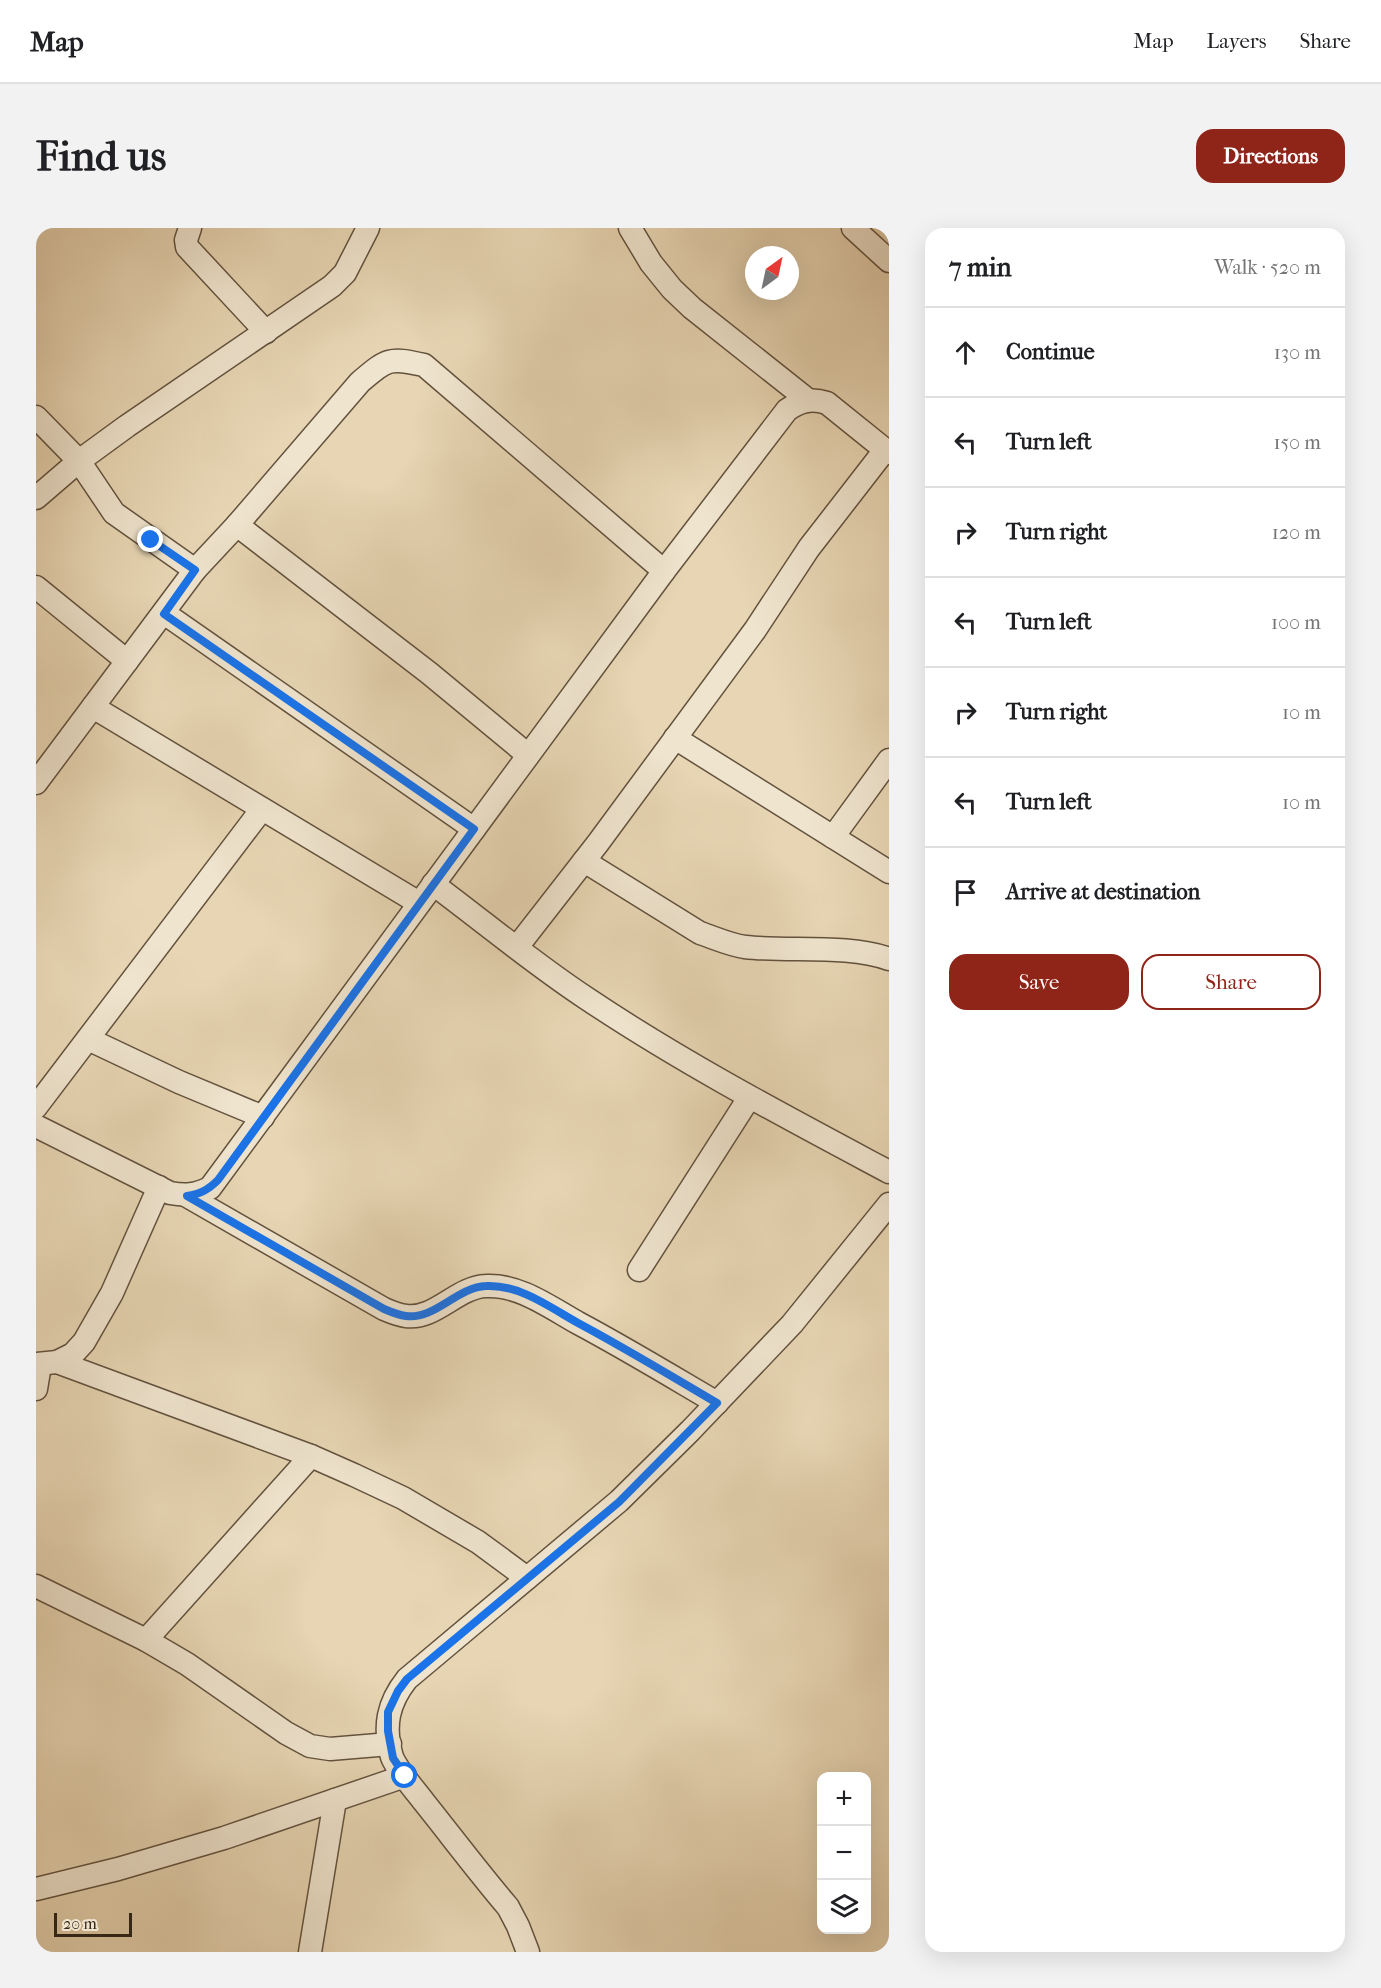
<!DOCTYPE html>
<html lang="en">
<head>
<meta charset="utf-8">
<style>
  :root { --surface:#fff; --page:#f2f2f2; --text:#202124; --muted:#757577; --line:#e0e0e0; --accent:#8f2418 }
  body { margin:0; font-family:"IM FELL French Canon",serif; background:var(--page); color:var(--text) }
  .controls { position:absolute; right:18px; bottom:18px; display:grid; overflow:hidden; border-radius:12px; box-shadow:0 6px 24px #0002 }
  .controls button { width:54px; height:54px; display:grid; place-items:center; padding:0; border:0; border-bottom:2px solid var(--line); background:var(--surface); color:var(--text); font:30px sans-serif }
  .compass { position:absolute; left:709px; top:18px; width:54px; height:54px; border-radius:50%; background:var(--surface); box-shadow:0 6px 24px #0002; rotate:33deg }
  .scale { position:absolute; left:18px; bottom:15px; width:78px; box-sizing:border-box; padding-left:6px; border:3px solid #372717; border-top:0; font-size:16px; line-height:21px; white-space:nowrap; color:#372717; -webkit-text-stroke:4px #efe4ce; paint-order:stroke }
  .stop { position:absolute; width:18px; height:18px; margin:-14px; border:4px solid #1a73e8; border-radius:50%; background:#fff }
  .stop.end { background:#1a73e8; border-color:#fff; box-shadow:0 2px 6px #0008 }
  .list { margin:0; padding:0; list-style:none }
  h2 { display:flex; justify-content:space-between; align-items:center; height:78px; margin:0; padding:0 24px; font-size:26px }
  h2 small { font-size:20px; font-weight:400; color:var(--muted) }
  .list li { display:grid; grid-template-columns:39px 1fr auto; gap:18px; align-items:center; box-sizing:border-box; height:90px; padding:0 24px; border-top:2px solid var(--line) }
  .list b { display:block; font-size:22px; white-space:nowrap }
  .list em { font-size:20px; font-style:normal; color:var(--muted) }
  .actions { display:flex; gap:12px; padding:18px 24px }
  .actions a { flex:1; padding:14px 0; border:2px solid var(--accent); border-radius:18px; text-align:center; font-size:21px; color:var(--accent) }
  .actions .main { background:var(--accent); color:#fff }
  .icon { flex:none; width:33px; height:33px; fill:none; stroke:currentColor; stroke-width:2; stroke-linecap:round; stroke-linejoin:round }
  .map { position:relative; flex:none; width:853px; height:1724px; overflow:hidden; border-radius:18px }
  header { display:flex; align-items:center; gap:36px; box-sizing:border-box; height:84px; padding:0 30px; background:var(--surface); border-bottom:2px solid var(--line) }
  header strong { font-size:28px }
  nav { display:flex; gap:33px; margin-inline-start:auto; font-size:21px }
  .intro { display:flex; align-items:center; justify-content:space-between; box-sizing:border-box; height:144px; padding:0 36px }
  h1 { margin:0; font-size:42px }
  .button { padding:15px 27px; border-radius:18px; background:var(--accent); color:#fff; font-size:21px; font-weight:700 }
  main { display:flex; gap:36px; padding:0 36px }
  aside { flex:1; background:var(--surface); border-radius:18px; box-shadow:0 6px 24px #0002 }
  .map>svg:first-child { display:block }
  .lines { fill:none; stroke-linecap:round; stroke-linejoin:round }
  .minor-casing { stroke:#63523e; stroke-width:25 }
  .minor { stroke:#efe4ce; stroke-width:22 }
  .route { stroke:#1a73e8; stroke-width:8 }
</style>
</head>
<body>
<header>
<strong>Map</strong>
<nav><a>Map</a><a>Layers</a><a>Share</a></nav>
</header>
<div class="intro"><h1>Find us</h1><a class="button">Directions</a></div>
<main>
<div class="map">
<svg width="853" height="1724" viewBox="0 0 853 1724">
  <rect width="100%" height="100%" fill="#e7d5b3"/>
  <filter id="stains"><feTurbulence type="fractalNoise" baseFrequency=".00333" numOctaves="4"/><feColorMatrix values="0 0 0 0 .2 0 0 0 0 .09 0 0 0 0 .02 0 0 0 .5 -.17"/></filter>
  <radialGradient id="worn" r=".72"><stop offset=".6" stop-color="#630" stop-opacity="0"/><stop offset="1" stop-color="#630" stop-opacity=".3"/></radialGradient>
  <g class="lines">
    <defs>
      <g id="minor">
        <path d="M154 0 150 12 151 19 230 104"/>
        <path d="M594 0 615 35 636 61 656 80 772 172"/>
        <path d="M817 0 853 33"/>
        <path d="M0 189 43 233 78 285 159 342"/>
        <path d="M0 270 43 233 91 198 296 58 309 45 332 0"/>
        <path d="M201 297 393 445 492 527"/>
        <path d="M0 359 91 433"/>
        <path d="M128 385 438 601"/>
        <path d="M57 479 383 675"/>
        <path d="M639 510 853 644"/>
        <path d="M0 555 159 342 201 297 324 154C351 131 353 129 388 137L628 343"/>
        <path d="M797 609 853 532"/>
        <path d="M548 633 664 705C679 710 694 717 709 719 752 724 813 716 853 731"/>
        <path d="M397 656C448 694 497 735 550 770 647 835 750 889 853 944"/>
        <path d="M481 719 562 615 719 402 773 320 849 222"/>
        <path d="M52 811 143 854 227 889"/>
        <path d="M0 879 226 581"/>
        <path d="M0 898 134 965C150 968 159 967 174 960L628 343 751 182C764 173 775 170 791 175L853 225"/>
        <path d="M151 968 348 1081C355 1084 362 1087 370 1088 399 1092 421 1059 450 1058 483 1056 515 1080 542 1095 589 1120 635 1148 681 1175"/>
        <path d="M603 1042 713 870"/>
        <path d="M21 1134 275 1228 318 1247 367 1270 442 1314 491 1350"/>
        <path d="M0 1136 21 1134 37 1126 48 1114 76 1065 123 959"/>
        <path d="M0 1161 4 1137"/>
        <path d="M0 1358 110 1412 151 1436 250 1505 274 1518 294 1521 354 1516"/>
        <path d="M110 1412 275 1228"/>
        <path d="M0 1661 82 1641 188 1610 369 1548"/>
        <path d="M274 1724 299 1572"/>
        <path d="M492 1724 482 1698 472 1679C443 1645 416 1609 388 1574 379 1562 361 1542 356 1529 347 1498 352 1475 371 1451L583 1273 654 1203 756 1096 853 976"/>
      </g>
    </defs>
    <use href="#minor" class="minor-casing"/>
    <use href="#minor" class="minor"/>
  </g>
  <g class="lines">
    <path class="route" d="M115 312 159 342 128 386 438 601 182 952C172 962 164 966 151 968L348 1081C355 1084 362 1087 370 1088 399 1092 421 1059 450 1058 483 1056 515 1080 542 1095 589 1120 635 1148 681 1175L583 1274 371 1451 362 1463 352 1484V1503L357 1530 369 1548"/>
  </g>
  <rect width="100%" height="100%" filter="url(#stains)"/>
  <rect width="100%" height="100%" fill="url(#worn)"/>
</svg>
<div class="controls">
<button>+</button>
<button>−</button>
<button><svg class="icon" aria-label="layers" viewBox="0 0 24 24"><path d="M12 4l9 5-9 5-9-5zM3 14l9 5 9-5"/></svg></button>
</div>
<svg class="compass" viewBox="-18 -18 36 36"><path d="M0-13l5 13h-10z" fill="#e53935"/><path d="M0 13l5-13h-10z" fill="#757577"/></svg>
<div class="scale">20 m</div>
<div class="stop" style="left:369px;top:1548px"></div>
<div class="stop end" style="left:115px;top:312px"></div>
</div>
<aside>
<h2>7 min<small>Walk · 520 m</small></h2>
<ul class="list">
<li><svg class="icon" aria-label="ahead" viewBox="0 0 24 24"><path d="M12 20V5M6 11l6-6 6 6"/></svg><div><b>Continue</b></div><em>130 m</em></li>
<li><svg class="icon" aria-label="left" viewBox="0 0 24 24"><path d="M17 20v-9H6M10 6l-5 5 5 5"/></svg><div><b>Turn left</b></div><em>150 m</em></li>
<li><svg class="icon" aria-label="right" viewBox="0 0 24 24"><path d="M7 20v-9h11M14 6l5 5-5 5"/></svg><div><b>Turn right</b></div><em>120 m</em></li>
<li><svg class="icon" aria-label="left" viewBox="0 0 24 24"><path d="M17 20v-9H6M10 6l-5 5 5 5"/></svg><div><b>Turn left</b></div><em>100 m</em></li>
<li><svg class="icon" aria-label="right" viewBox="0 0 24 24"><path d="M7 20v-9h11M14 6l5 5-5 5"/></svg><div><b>Turn right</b></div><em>10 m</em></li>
<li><svg class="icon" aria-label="left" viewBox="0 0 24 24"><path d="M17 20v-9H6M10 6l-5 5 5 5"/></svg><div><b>Turn left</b></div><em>10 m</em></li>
<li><svg class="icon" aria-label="arrive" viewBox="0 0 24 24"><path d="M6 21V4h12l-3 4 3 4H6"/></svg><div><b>Arrive at destination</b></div></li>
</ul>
<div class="actions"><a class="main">Save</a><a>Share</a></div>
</aside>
</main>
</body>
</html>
